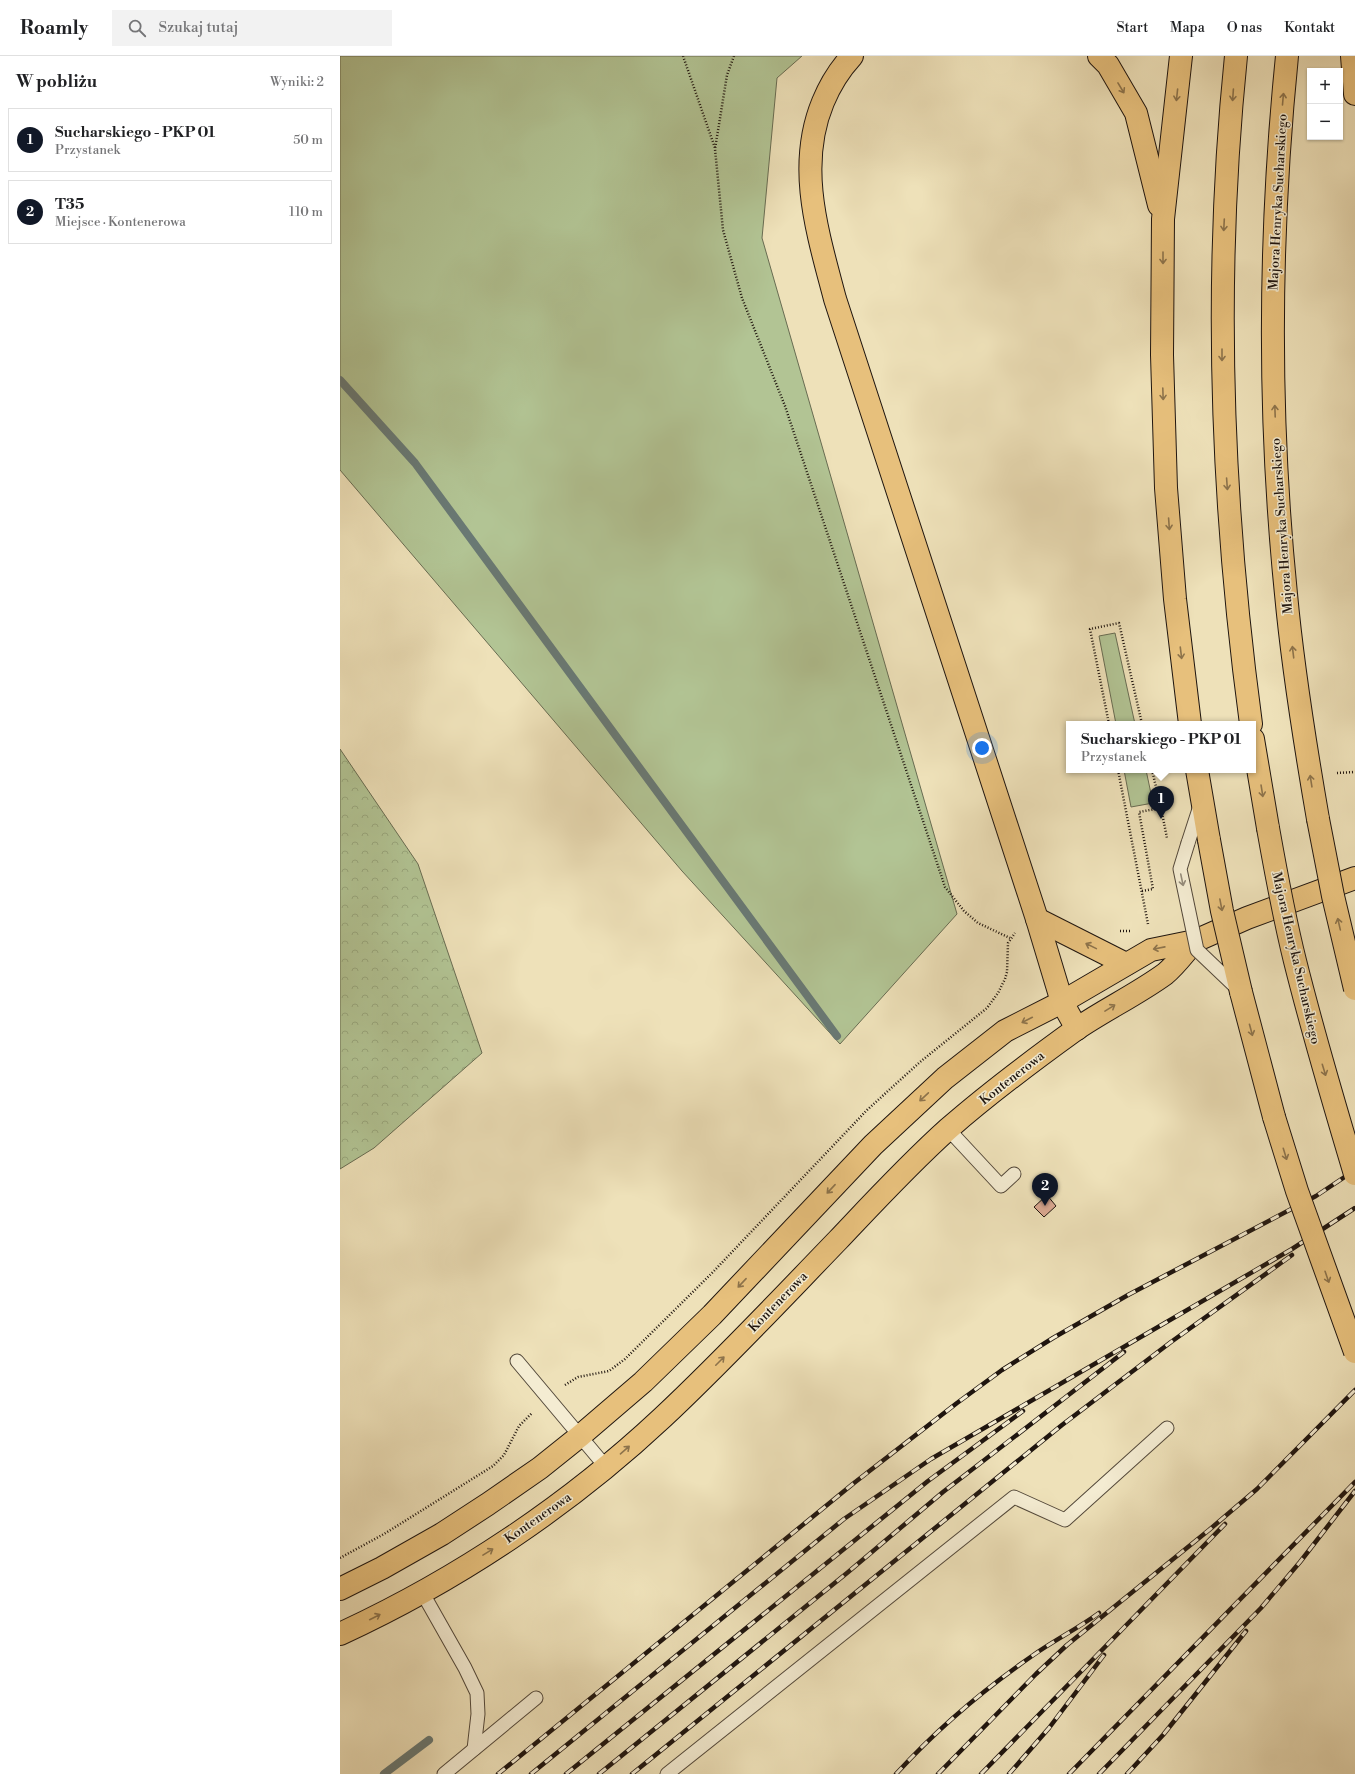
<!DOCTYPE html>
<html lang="pl">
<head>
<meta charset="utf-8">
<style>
  :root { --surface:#fff; --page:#f2f2f2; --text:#202124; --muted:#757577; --line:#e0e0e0; --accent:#111827 }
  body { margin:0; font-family:"Libre Bodoni",serif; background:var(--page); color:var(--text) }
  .controls { position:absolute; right:12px; top:12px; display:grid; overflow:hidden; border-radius:0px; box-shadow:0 1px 3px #0004 }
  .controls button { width:36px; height:36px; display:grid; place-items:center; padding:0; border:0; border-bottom:1px solid var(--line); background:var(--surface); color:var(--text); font:20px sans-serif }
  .you { position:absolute; left:642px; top:692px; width:14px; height:14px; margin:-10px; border:3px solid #fff; border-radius:50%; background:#1a73e8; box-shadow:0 0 0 6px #1a73e833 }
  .badge { display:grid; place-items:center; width:26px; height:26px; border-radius:50%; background:var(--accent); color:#fff; font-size:13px; font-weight:700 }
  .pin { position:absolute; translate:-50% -33px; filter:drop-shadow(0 1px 2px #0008) }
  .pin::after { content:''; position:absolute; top:21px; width:14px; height:12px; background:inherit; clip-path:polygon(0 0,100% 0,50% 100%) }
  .popup { position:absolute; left:726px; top:665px; width:190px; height:52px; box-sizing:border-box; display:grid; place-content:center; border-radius:0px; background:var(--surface); filter:drop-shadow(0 1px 3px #0005); font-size:13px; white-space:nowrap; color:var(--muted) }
  .popup b { font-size:15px; color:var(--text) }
  .popup::after { content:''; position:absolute; left:50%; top:100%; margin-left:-8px; border:8px solid transparent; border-top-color:var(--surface) }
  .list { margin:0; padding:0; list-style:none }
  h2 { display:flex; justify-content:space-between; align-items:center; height:52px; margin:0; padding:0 16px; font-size:17px }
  h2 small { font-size:13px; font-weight:400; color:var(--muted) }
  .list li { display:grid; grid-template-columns:26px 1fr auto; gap:12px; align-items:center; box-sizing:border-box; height:64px; margin:0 8px 8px; padding:0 8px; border:1px solid var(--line); border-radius:0px }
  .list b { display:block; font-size:15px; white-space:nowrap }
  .list p { margin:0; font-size:13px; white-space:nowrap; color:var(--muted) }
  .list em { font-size:13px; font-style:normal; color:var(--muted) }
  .icon { flex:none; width:22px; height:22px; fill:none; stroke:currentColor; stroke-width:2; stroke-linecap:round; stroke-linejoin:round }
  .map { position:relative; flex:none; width:1015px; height:1718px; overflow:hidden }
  header { display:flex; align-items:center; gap:24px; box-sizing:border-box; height:56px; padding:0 20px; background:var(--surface); border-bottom:1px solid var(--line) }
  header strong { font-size:19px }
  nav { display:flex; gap:22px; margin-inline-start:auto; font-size:14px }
  .search { width:280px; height:36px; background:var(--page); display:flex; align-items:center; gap:10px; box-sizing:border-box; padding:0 14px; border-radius:0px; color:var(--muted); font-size:15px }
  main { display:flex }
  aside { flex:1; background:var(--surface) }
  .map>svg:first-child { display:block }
  .grass { fill:#b2c494; stroke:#686c52 }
  .forest { fill:url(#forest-crowns); stroke:#686c52 }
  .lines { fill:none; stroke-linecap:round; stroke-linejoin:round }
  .stream { stroke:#697974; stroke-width:8 }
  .building { fill:#dcaa93; stroke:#1f150f }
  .service-casing { stroke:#53483a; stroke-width:15 }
  .primary-casing { stroke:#1f150f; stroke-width:24 }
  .trunk-casing { stroke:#1f150f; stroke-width:24 }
  .path { stroke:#1f150f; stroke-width:2.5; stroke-dasharray:1 2; stroke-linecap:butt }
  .service { stroke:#f4ecd2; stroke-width:13 }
  .primary { stroke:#e7c07c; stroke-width:22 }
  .trunk { stroke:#e7c07c; stroke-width:22 }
  .rail-casing { stroke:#1f150f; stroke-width:4.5 }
  .rail { stroke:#f4ecd2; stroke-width:3; stroke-dasharray:9; stroke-linecap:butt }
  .service-bridge-casing { stroke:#53483a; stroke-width:15; stroke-linecap:butt }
  .trunk-bridge-casing { stroke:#1f150f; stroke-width:24; stroke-linecap:butt }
  .service-bridge { stroke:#f4ecd2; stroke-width:13 }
  .trunk-bridge { stroke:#e7c07c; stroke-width:22 }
  .oneway { stroke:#8d734b }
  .oneway2 { stroke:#948b7a }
  .labels { text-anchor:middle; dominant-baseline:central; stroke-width:3; stroke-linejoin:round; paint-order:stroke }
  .street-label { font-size:13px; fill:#1f150f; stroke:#f4ecd2 }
</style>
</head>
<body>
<header>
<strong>Roamly</strong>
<div class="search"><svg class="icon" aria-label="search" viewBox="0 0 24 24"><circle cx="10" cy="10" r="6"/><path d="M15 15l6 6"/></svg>Szukaj tutaj</div>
<nav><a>Start</a><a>Mapa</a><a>O nas</a><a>Kontakt</a></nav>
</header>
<main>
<aside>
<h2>W pobliżu<small>Wyniki: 2</small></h2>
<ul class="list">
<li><span class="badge">1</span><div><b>Sucharskiego - PKP 01</b><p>Przystanek</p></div><em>50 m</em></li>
<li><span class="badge">2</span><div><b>T35</b><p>Miejsce · Kontenerowa</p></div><em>110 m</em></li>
</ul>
</aside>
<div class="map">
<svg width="1015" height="1718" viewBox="0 0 1015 1718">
  <defs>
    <pattern id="forest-crowns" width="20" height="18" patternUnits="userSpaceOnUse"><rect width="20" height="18" fill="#b2c494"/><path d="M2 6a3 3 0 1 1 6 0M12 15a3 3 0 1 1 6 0" fill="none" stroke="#99a87e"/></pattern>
  </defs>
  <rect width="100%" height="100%" fill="#eee1b9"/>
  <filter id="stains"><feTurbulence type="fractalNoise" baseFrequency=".005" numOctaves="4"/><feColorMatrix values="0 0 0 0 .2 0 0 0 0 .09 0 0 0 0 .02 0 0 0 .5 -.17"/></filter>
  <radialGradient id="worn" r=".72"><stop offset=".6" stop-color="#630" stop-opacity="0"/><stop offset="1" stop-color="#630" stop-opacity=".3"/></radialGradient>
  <g class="grass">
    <path d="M0 0H462L437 22 422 182 617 858 500 988 342 815 0 414Z"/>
    <path d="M775 577 795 668H776L759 580Z"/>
    <path d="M784 714H806L813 747 791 751Z"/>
  </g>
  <path class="forest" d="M0 693 78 808 142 997 34 1092 0 1113Z"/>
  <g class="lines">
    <g class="stream">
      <path d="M0 324 75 407 497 980"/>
      <path d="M44 1718 89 1684"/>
    </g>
  </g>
  <path class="building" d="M707 1139 716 1150 704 1161 694 1151Z"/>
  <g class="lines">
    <defs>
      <g id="service">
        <path d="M848 787 860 750"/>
        <path d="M608 1073 661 1130 674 1118"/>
        <path d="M177 1305 266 1411"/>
        <path d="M82 1536 125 1612 137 1637 138 1658 134 1693"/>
        <path d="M104 1718 196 1642"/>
        <path d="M327 1718 674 1441 725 1464 827 1372"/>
      </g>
      <g id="primary">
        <path d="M0 1533 42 1512 102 1478 148 1448 200 1412 240 1380 303 1326 372 1259 533 1089 605 1022 665 975 722 946 811 894 855 885 907 862 1015 822"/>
        <path d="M0 1578C117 1524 228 1450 322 1362 383 1305 440 1244 498 1184 534 1146 569 1108 608 1073 648 1038 692 1005 735 974 764 954 796 939 825 918 836 909 845 896 855 885"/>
      </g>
      <g id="trunk">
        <path d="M512 0C500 13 490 29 483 46 456 111 478 178 495 243L697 863 722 946 737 973"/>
        <path d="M759 0 768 9 796 57 819 149"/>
        <path d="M841 0 823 163 822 299 826 432 835 543 850 668"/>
        <path d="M896 0C873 223 881 446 911 668"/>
        <path d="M947 0C929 178 928 360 946 538 953 614 965 688 978 763"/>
        <path d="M1012 0 1015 38"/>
        <path d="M913 683 928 772"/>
        <path d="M857 714 869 784"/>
        <path d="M697 863 786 908"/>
        <path d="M901 936 934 1061"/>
      </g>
    </defs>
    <use href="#service" class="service-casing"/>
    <use href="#primary" class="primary-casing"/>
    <use href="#trunk" class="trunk-casing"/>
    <g class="path">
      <path d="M343 0 375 92"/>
      <path d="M394 0 387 19 375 93 383 174 402 242 445 350 605 831 624 855 638 867 670 882"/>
      <path d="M769 668 750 573 779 567 802 668"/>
      <path d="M778 714 808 868"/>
      <path d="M812 714 821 752"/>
      <path d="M997 717 1015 716"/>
      <path d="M802 835 813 833 799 756 821 752 827 782"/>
      <path d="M780 875H791"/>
      <path d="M225 1329 238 1321 269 1315 285 1303 373 1216 527 1054 580 1006 647 952 658 937 665 923 667 916 668 887 675 877"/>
      <path d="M0 1502 44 1478 153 1410 164 1399 179 1370 192 1357"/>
    </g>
    <use href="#service" class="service"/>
    <use href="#primary" class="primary"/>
    <use href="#trunk" class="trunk"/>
    <defs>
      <g id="rail">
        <path d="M158 1718 514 1427 617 1347 662 1314 713 1282 788 1239 976 1140 1015 1114"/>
        <path d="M191 1718 504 1463 591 1403 952 1193 1015 1152"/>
        <path d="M226 1718 588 1425 683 1355"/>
        <path d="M259 1718 507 1517 603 1436 784 1296"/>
        <path d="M292 1718 722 1369 831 1286 952 1199"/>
        <path d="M556 1718C596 1674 643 1634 692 1600 713 1585 737 1573 759 1557"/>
        <path d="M598 1718 696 1618 727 1589 869 1474 917 1433 1015 1334"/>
        <path d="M641 1718 885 1468"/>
        <path d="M669 1718 709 1672 764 1599"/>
        <path d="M729 1718 1015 1426"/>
        <path d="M759 1718 921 1552 960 1506 1015 1435"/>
        <path d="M787 1718 823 1679 906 1575"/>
      </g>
    </defs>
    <use href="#rail" class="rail-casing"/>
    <use href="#rail" class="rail"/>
    <defs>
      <path id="service-bridge" d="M848 787 840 813 857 894 899 934"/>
      <g id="trunk-bridge">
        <path d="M978 763 993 840 1015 933"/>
        <path d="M928 772C936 817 944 861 955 905 973 977 994 1048 1015 1118"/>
        <path d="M869 784 882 855 901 936"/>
        <path d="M934 1061 957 1135 1015 1296"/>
      </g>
    </defs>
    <use href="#service-bridge" class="service-bridge-casing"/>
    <use href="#trunk-bridge" class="trunk-bridge-casing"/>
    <use href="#service-bridge" class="service-bridge"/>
    <use href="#trunk-bridge" class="trunk-bridge"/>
  </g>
  <defs><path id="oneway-shaft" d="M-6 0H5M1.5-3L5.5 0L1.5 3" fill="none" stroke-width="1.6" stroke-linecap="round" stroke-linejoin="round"/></defs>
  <g class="oneway">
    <use href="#oneway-shaft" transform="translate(781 32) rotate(59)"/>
    <use href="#oneway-shaft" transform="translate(837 39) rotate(96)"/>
    <use href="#oneway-shaft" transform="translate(893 39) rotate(94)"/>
    <use href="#oneway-shaft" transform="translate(943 43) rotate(-85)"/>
    <use href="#oneway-shaft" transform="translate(884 169) rotate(93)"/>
    <use href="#oneway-shaft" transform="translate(823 202) rotate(90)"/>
    <use href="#oneway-shaft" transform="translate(882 299) rotate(90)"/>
    <use href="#oneway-shaft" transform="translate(823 338) rotate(88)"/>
    <use href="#oneway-shaft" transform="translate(935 355) rotate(-92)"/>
    <use href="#oneway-shaft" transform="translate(887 428) rotate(86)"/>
    <use href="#oneway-shaft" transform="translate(829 468) rotate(86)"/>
    <use href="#oneway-shaft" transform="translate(953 596) rotate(-97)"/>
    <use href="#oneway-shaft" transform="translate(841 597) rotate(83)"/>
    <use href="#oneway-shaft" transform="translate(971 725) rotate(-99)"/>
    <use href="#oneway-shaft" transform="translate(922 735) rotate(81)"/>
    <use href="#oneway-shaft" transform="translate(881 849) rotate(79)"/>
    <use href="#oneway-shaft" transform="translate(999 868) rotate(-103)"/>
    <use href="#oneway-shaft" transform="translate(751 890) rotate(-154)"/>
    <use href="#oneway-shaft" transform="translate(819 892) rotate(169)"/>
    <use href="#oneway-shaft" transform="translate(770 952) rotate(-32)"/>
    <use href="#oneway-shaft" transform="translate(687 964) rotate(153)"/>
    <use href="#oneway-shaft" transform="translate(911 974) rotate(75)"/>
    <use href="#oneway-shaft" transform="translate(984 1014) rotate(73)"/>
    <use href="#oneway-shaft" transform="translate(584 1041) rotate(137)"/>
    <use href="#oneway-shaft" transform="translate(945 1098) rotate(73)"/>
    <use href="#oneway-shaft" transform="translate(491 1133) rotate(133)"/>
    <use href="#oneway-shaft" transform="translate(987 1221) rotate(71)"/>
    <use href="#oneway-shaft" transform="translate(402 1227) rotate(133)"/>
    <use href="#oneway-shaft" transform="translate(380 1305) rotate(-45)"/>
    <use href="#oneway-shaft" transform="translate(285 1394) rotate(-41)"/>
    <use href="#oneway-shaft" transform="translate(148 1496) rotate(-32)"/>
    <use href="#oneway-shaft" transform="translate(35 1561) rotate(-27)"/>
  </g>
  <use class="oneway2" href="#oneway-shaft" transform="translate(842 824) rotate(78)"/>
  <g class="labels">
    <g class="street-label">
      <text transform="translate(938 146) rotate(-87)">Majora Henryka Sucharskiego</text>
      <text transform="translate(942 470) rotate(-94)">Majora Henryka Sucharskiego</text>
      <text transform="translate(956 902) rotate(77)">Majora Henryka Sucharskiego</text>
      <text transform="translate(672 1022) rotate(-38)">Kontenerowa</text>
      <text transform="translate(438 1246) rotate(-46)">Kontenerowa</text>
      <text transform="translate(198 1462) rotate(-35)">Kontenerowa</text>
    </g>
  </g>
  <rect width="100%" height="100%" filter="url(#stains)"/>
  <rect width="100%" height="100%" fill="url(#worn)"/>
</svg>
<div class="controls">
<button>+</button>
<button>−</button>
</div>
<div class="you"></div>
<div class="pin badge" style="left:821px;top:763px">1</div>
<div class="popup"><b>Sucharskiego - PKP 01</b>Przystanek</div>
<div class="pin badge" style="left:705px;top:1150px">2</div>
</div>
</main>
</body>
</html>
